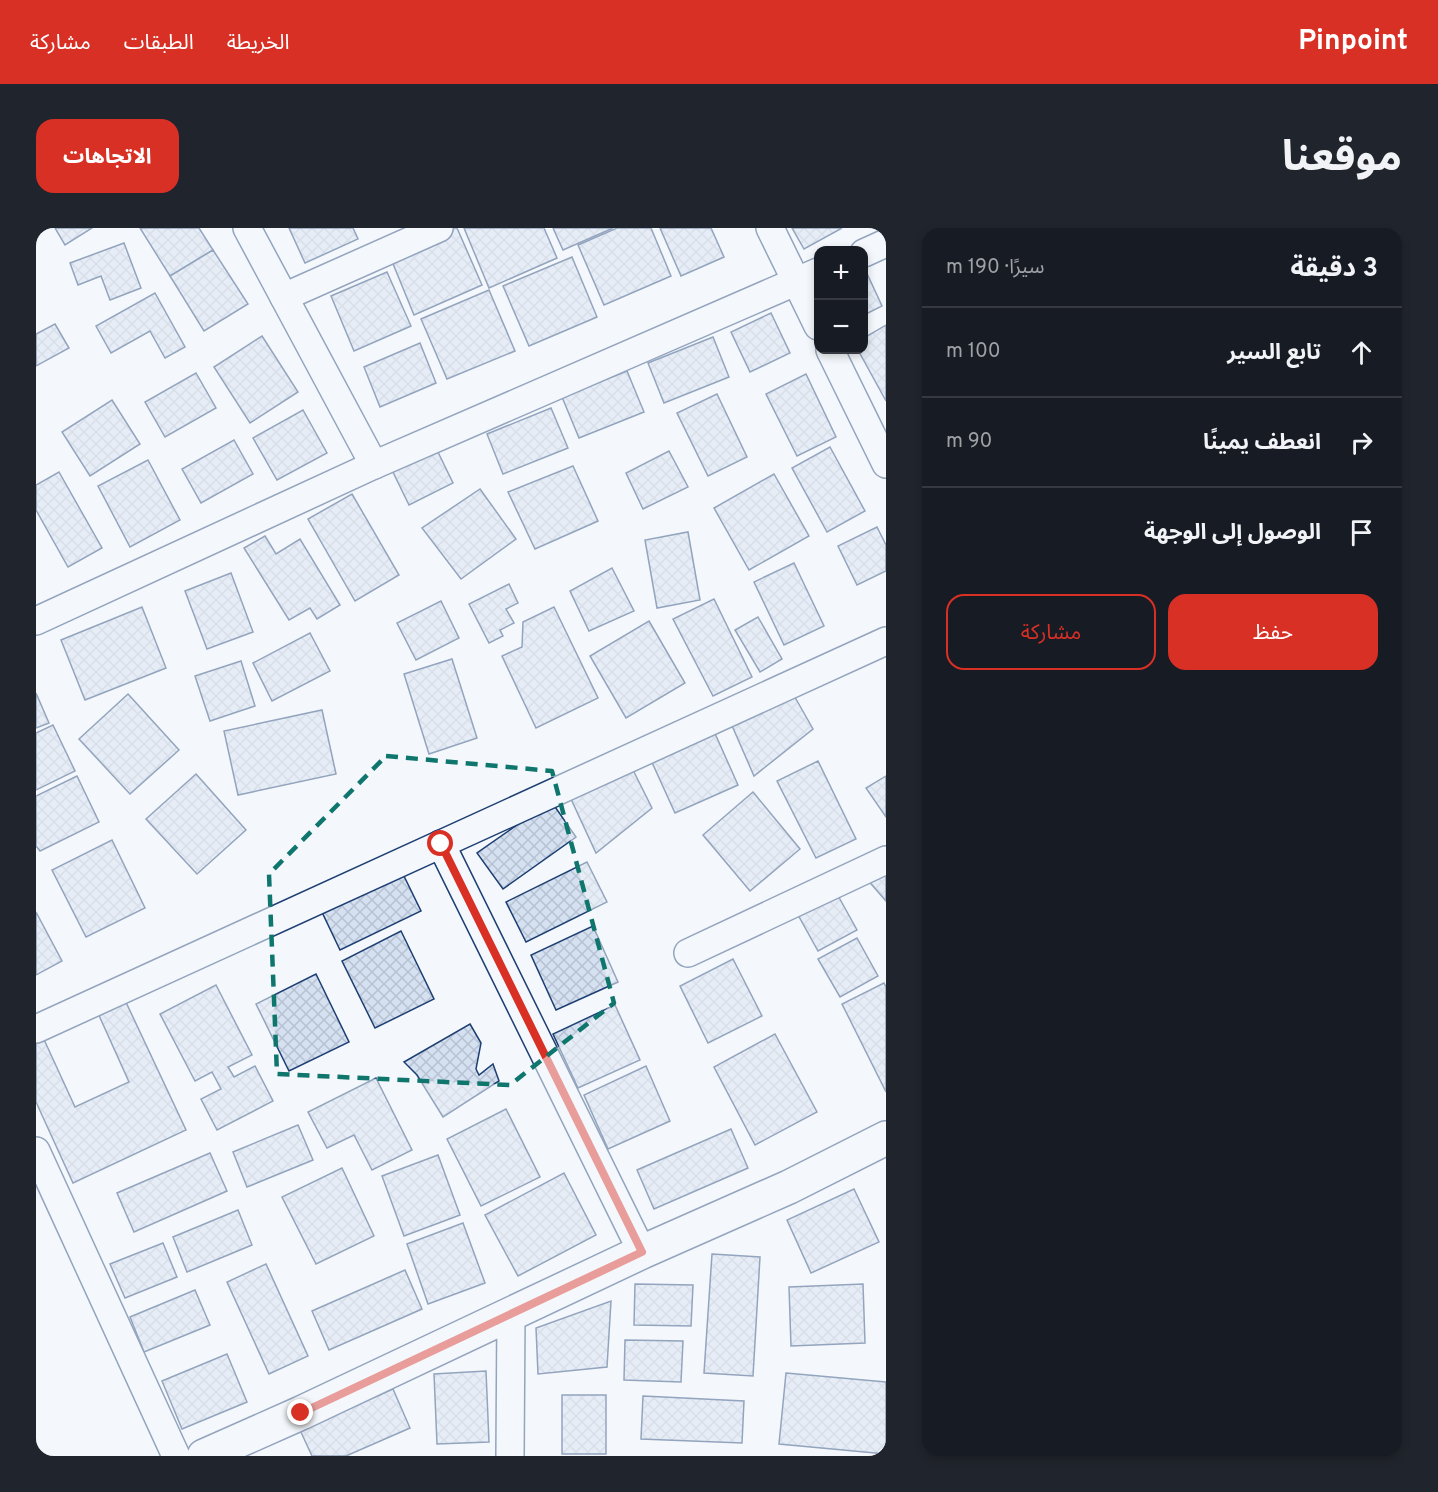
<!DOCTYPE html>
<html lang="ar">
<head>
<meta charset="utf-8">
<style>
  :root { --surface:#171b24; --page:#20242c; --text:#f1f3f6; --muted:#9ea1a6; --line:#363941; --accent:#d93025 }
  body { margin:0; font-family:Overpass,"Noto Sans Arabic",sans-serif; background:var(--page); color:var(--text); direction:rtl }
  .controls { position:absolute; right:18px; top:18px; display:grid; overflow:hidden; border-radius:12px; box-shadow:0 3px 9px #0003 }
  .controls button { width:54px; height:54px; display:grid; place-items:center; padding:0; border:0; border-bottom:2px solid var(--line); background:var(--surface); color:var(--text); font:30px sans-serif }
  .stop { position:absolute; width:18px; height:18px; margin:-14px; border:4px solid #d93025; border-radius:50%; background:#fff }
  .stop.end { background:#d93025; border-color:#fff; box-shadow:0 2px 6px #0008 }
  .list { margin:0; padding:0; list-style:none }
  h2 { display:flex; justify-content:space-between; align-items:center; height:78px; margin:0; padding:0 24px; font-size:26px }
  h2 small { font-size:20px; font-weight:400; color:var(--muted) }
  .list li { display:grid; grid-template-columns:39px 1fr auto; gap:18px; align-items:center; box-sizing:border-box; height:90px; padding:0 24px; border-top:2px solid var(--line) }
  .list b { display:block; font-size:22px; white-space:nowrap }
  .list em { font-size:20px; font-style:normal; color:var(--muted) }
  .actions { display:flex; gap:12px; padding:18px 24px }
  .actions a { flex:1; padding:14px 0; border:2px solid var(--accent); border-radius:18px; text-align:center; font-size:21px; color:var(--accent) }
  .actions .main { background:var(--accent); color:#fff }
  .icon { flex:none; width:33px; height:33px; fill:none; stroke:currentColor; stroke-width:2; stroke-linecap:round; stroke-linejoin:round }
  .map { position:relative; flex:none; width:850px; height:1228px; overflow:hidden; direction:ltr; border-radius:18px }
  header { display:flex; align-items:center; gap:36px; box-sizing:border-box; height:84px; padding:0 30px; background:var(--accent); color:#fff }
  header strong { font-size:28px }
  nav { display:flex; gap:33px; margin-inline-start:auto; font-size:21px }
  .intro { display:flex; align-items:center; justify-content:space-between; box-sizing:border-box; height:144px; padding:0 36px }
  h1 { margin:0; font-size:42px }
  .button { padding:15px 27px; border-radius:18px; background:var(--accent); color:#fff; font-size:21px; font-weight:700 }
  main { display:flex; gap:36px; padding:0 36px }
  aside { flex:1; background:var(--surface); border-radius:18px; box-shadow:0 3px 9px #0003 }
  .map>svg:first-child { display:block }
  .building { fill:url(#building-cross-hatch); stroke:#1d3f73; stroke-width:1.5 }
  .lines { fill:none; stroke-linecap:round; stroke-linejoin:round }
  .minor-casing { stroke:#1d3f73; stroke-width:30 }
  .tertiary-casing { stroke:#1d3f73; stroke-width:36 }
  .minor { stroke:#f4f7fb; stroke-width:27 }
  .tertiary { stroke:#f4f7fb; stroke-width:33 }
  .route { stroke:#d93025; stroke-width:8 }
  .marked { fill:none; stroke:#0f766e; stroke-width:4.5; stroke-dasharray:12 8; stroke-linejoin:round }
</style>
</head>
<body>
<header>
<strong>Pinpoint</strong>
<nav><a>الخريطة</a><a>الطبقات</a><a>مشاركة</a></nav>
</header>
<div class="intro"><h1>موقعنا</h1><a class="button">الاتجاهات</a></div>
<main>
<aside>
<h2>3 دقيقة<small>سيرًا · 190 m</small></h2>
<ul class="list">
<li><svg class="icon" aria-label="ahead" viewBox="0 0 24 24"><path d="M12 20V5M6 11l6-6 6 6"/></svg><div><b>تابع السير</b></div><em>100 m</em></li>
<li><svg class="icon" aria-label="right" viewBox="0 0 24 24"><path d="M7 20v-9h11M14 6l5 5-5 5"/></svg><div><b>انعطف يمينًا</b></div><em>90 m</em></li>
<li><svg class="icon" aria-label="arrive" viewBox="0 0 24 24"><path d="M6 21V4h12l-3 4 3 4H6"/></svg><div><b>الوصول إلى الوجهة</b></div></li>
</ul>
<div class="actions"><a class="main">حفظ</a><a>مشاركة</a></div>
</aside>
<div class="map">
<svg width="850" height="1228" viewBox="0 0 850 1228">
  <defs>
    <pattern id="building-cross-hatch" width="8" height="8" patternUnits="userSpaceOnUse" patternTransform="scale(1.5)"><rect width="8" height="8" fill="#d5e0f0"/><path d="M0 0l8 8M0 8l8-8" fill="none" stroke="#b6c1d1"/></pattern>
  </defs>
  <rect width="100%" height="100%" fill="#f4f7fb"/>
  <g class="building">
    <path d="M19 0H56L29 17Z"/>
    <path d="M104 0H163L177 22 134 48Z"/>
    <path d="M253 0H317L322 11 269 35Z"/>
    <path d="M414 0H421L446 57 378 87 353 26Z"/>
    <path d="M428 0H508L521 30 453 60Z"/>
    <path d="M517 0H577L527 22Z"/>
    <path d="M581 0H615L635 48 568 77 542 17Z"/>
    <path d="M624 0H675L688 29 645 48Z"/>
    <path d="M756 0H806L768 21Z"/>
    <path d="M88 15 105 60 74 72 65 48 42 57 34 35Z"/>
    <path d="M177 22 212 76 168 103 134 48Z"/>
    <path d="M536 29 561 89 493 118 467 58Z"/>
    <path d="M828 39 846 78 828 87Z"/>
    <path d="M351 44 375 98 318 123 295 68Z"/>
    <path d="M453 62 479 123 411 151 385 91Z"/>
    <path d="M119 65 149 119 129 130 114 103 75 125 60 98Z"/>
    <path d="M735 85 754 125 714 144 695 104Z"/>
    <path d="M19 96 33 120 0 138V106Z"/>
    <path d="M850 97V173L822 122H828V110Z"/>
    <path d="M226 108 262 164 214 195 178 139Z"/>
    <path d="M677 109 693 149 628 175 612 135Z"/>
    <path d="M384 115 400 155 344 179 328 139Z"/>
    <path d="M591 143 608 184 543 210 526 169Z"/>
    <path d="M160 145 180 180 129 209 109 174Z"/>
    <path d="M770 146 800 209 761 228 730 166Z"/>
    <path d="M681 166 711 229 672 248 641 185Z"/>
    <path d="M76 172 104 216 54 248 26 204Z"/>
    <path d="M515 180 532 220 467 246 451 206Z"/>
    <path d="M267 182 291 225 241 252 217 210Z"/>
    <path d="M198 212 217 246 165 275 146 241Z"/>
    <path d="M399 218 417 255 373 277 355 240Z"/>
    <path d="M794 219 829 283 791 304 756 240Z"/>
    <path d="M633 223 652 259 607 281 590 245Z"/>
    <path d="M112 232 144 292 94 319 62 258Z"/>
    <path d="M537 238 562 293 499 321 472 264Z"/>
    <path d="M23 244 66 320 32 339 0 282V257Z"/>
    <path d="M738 246 773 308 713 342 678 280Z"/>
    <path d="M444 261 480 311 425 351 386 300Z"/>
    <path d="M316 266 363 347 319 373 272 291Z"/>
    <path d="M841 299 850 317V343L821 357 802 318Z"/>
    <path d="M652 304 664 372 621 380 609 312Z"/>
    <path d="M229 308 240 326 264 311 304 377 281 391 274 380 253 392 208 320Z"/>
    <path d="M758 335 788 398 748 417 718 354Z"/>
    <path d="M576 340 598 383 553 403 534 363Z"/>
    <path d="M195 345 217 404 171 421 149 363Z"/>
    <path d="M473 356 482 375 470 381 478 395 464 402 467 408 453 415 433 376Z"/>
    <path d="M678 371 716 449 677 468 637 391Z"/>
    <path d="M405 373 423 410 380 432 361 395Z"/>
    <path d="M106 379 130 440 49 472 25 412Z"/>
    <path d="M518 379 562 470 500 500 466 428 486 419 487 394Z"/>
    <path d="M722 389 746 431 724 444 699 402Z"/>
    <path d="M613 393 649 455 590 490 554 428Z"/>
    <path d="M274 405 294 443 236 473 217 435Z"/>
    <path d="M416 431 441 510 393 526 368 446Z"/>
    <path d="M205 433 219 478 174 493 159 448Z"/>
    <path d="M756 464 777 501 718 548 694 493Z"/>
    <path d="M0 465 13 495 0 500Z"/>
    <path d="M92 466 143 522 94 566 43 511Z"/>
    <path d="M286 482 300 546 202 567 188 503Z"/>
    <path d="M17 497 39 543 0 562V505Z"/>
    <path d="M677 501 702 557 639 585 614 530Z"/>
    <path d="M782 533 820 611 780 630 741 553Z"/>
    <path d="M597 542 616 580 560 625 535 571Z"/>
    <path d="M160 546 210 602 161 646 110 591Z"/>
    <path d="M41 548 63 594 4 623 0 618V568Z"/>
    <path d="M850 548V589L830 560Z"/>
    <path d="M717 564 764 621 714 663 667 607Z"/>
    <path d="M515 573 540 609 467 661 441 625Z"/>
    <path d="M76 612 109 680 50 709 16 642Z"/>
    <path d="M551 634 571 674 490 714 470 674Z"/>
    <path d="M850 639V673L829 649Z"/>
    <path d="M365 642 385 683 304 722 285 682Z"/>
    <path d="M800 664 821 702 782 723 761 685Z"/>
    <path d="M0 684 26 733 0 747Z"/>
    <path d="M557 698 582 754 520 782 495 727Z"/>
    <path d="M365 703 398 771 339 800 306 733Z"/>
    <path d="M821 710 842 748 804 769 782 731Z"/>
    <path d="M697 731 726 788 672 815 644 758Z"/>
    <path d="M280 746 313 814 253 843 220 776Z"/>
    <path d="M848 755 850 759V864L806 776Z"/>
    <path d="M180 757 216 827 192 839 198 849 219 838 237 873 181 902 165 871 185 861 176 844 159 853 124 786Z"/>
    <path d="M88 770 150 902 37 955 0 874V808L5 805 39 879 93 854 61 783Z"/>
    <path d="M579 777 604 832 542 860 517 806Z"/>
    <path d="M434 796 445 815 440 841 443 847 457 836 463 853 407 889 381 847 368 834Z"/>
    <path d="M739 806 781 884 719 917 678 839Z"/>
    <path d="M610 838 634 893 572 921 548 867Z"/>
    <path d="M340 850 376 922 336 942 318 907 291 920 272 884Z"/>
    <path d="M470 881 504 949 445 978 411 911Z"/>
    <path d="M262 897 277 932 211 959 197 924Z"/>
    <path d="M695 901 712 940 618 981 601 942Z"/>
    <path d="M174 925 191 963 98 1004 81 965Z"/>
    <path d="M402 927 424 987 368 1008 346 948Z"/>
    <path d="M306 940 338 1008 280 1036 246 969Z"/>
    <path d="M528 945 560 1007 482 1048 449 987Z"/>
    <path d="M818 961 843 1014 775 1045 751 992Z"/>
    <path d="M202 982 216 1017 151 1044 137 1009Z"/>
    <path d="M427 995 449 1055 392 1076 371 1016Z"/>
    <path d="M127 1015 141 1049 89 1070 74 1036Z"/>
    <path d="M676 1026 724 1029 717 1148 668 1145Z"/>
    <path d="M230 1036 272 1128 233 1146 191 1054Z"/>
    <path d="M369 1042 386 1081 293 1122 276 1083Z"/>
    <path d="M599 1056 657 1057 655 1098 598 1097Z"/>
    <path d="M827 1056 829 1115 755 1118 753 1059Z"/>
    <path d="M159 1062 174 1097 108 1124 94 1089Z"/>
    <path d="M575 1073 571 1139 502 1146 500 1100Z"/>
    <path d="M589 1112 647 1113 645 1154 588 1152Z"/>
    <path d="M191 1126 211 1174 146 1201 126 1153Z"/>
    <path d="M450 1143 453 1214 401 1216 398 1146Z"/>
    <path d="M750 1145 850 1154V1226L743 1216Z"/>
    <path d="M357 1161 374 1200 310 1228H276L264 1202Z"/>
    <rect x="526" y="1167" width="44" height="59"/>
    <path d="M607 1168 708 1173 706 1215 605 1211Z"/>
  </g>
  <g class="lines">
    <defs>
      <g id="minor">
        <path d="M211 0 338 237"/>
        <path d="M734 0 782 98"/>
        <path d="M828 25 850 15"/>
        <path d="M248 69 403 0"/>
        <path d="M794 122 850 236"/>
        <path d="M0 393 338 237 782 44"/>
        <path d="M405 616 606 1024"/>
        <path d="M652 725 850 632"/>
        <path d="M0 801 850 413"/>
        <path d="M0 923 140 1228"/>
        <path d="M474 1228 475 1085"/>
      </g>
      <path id="tertiary" d="M168 1228 265 1185 606 1024 753 959 850 910"/>
    </defs>
    <use href="#minor" class="minor-casing"/>
    <use href="#tertiary" class="tertiary-casing"/>
    <use href="#minor" class="minor"/>
    <use href="#tertiary" class="tertiary"/>
  </g>
  <g class="lines">
    <path class="route" d="M265 1185 606 1024 405 616"/>
  </g>
  <path d="M0 0H850V1228H0ZM350 528 516 543 578 775 474 857 241 846 233 646Z" fill="#f4f7fb" fill-opacity=".55" fill-rule="evenodd"/>
  <path class="marked" d="M350 528 516 543 578 775 474 857 241 846 233 646Z"/>
</svg>
<div class="controls">
<button>+</button>
<button>−</button>
</div>
<div class="stop" style="left:405px;top:616px"></div>
<div class="stop end" style="left:265px;top:1185px"></div>
</div>
</main>
</body>
</html>
